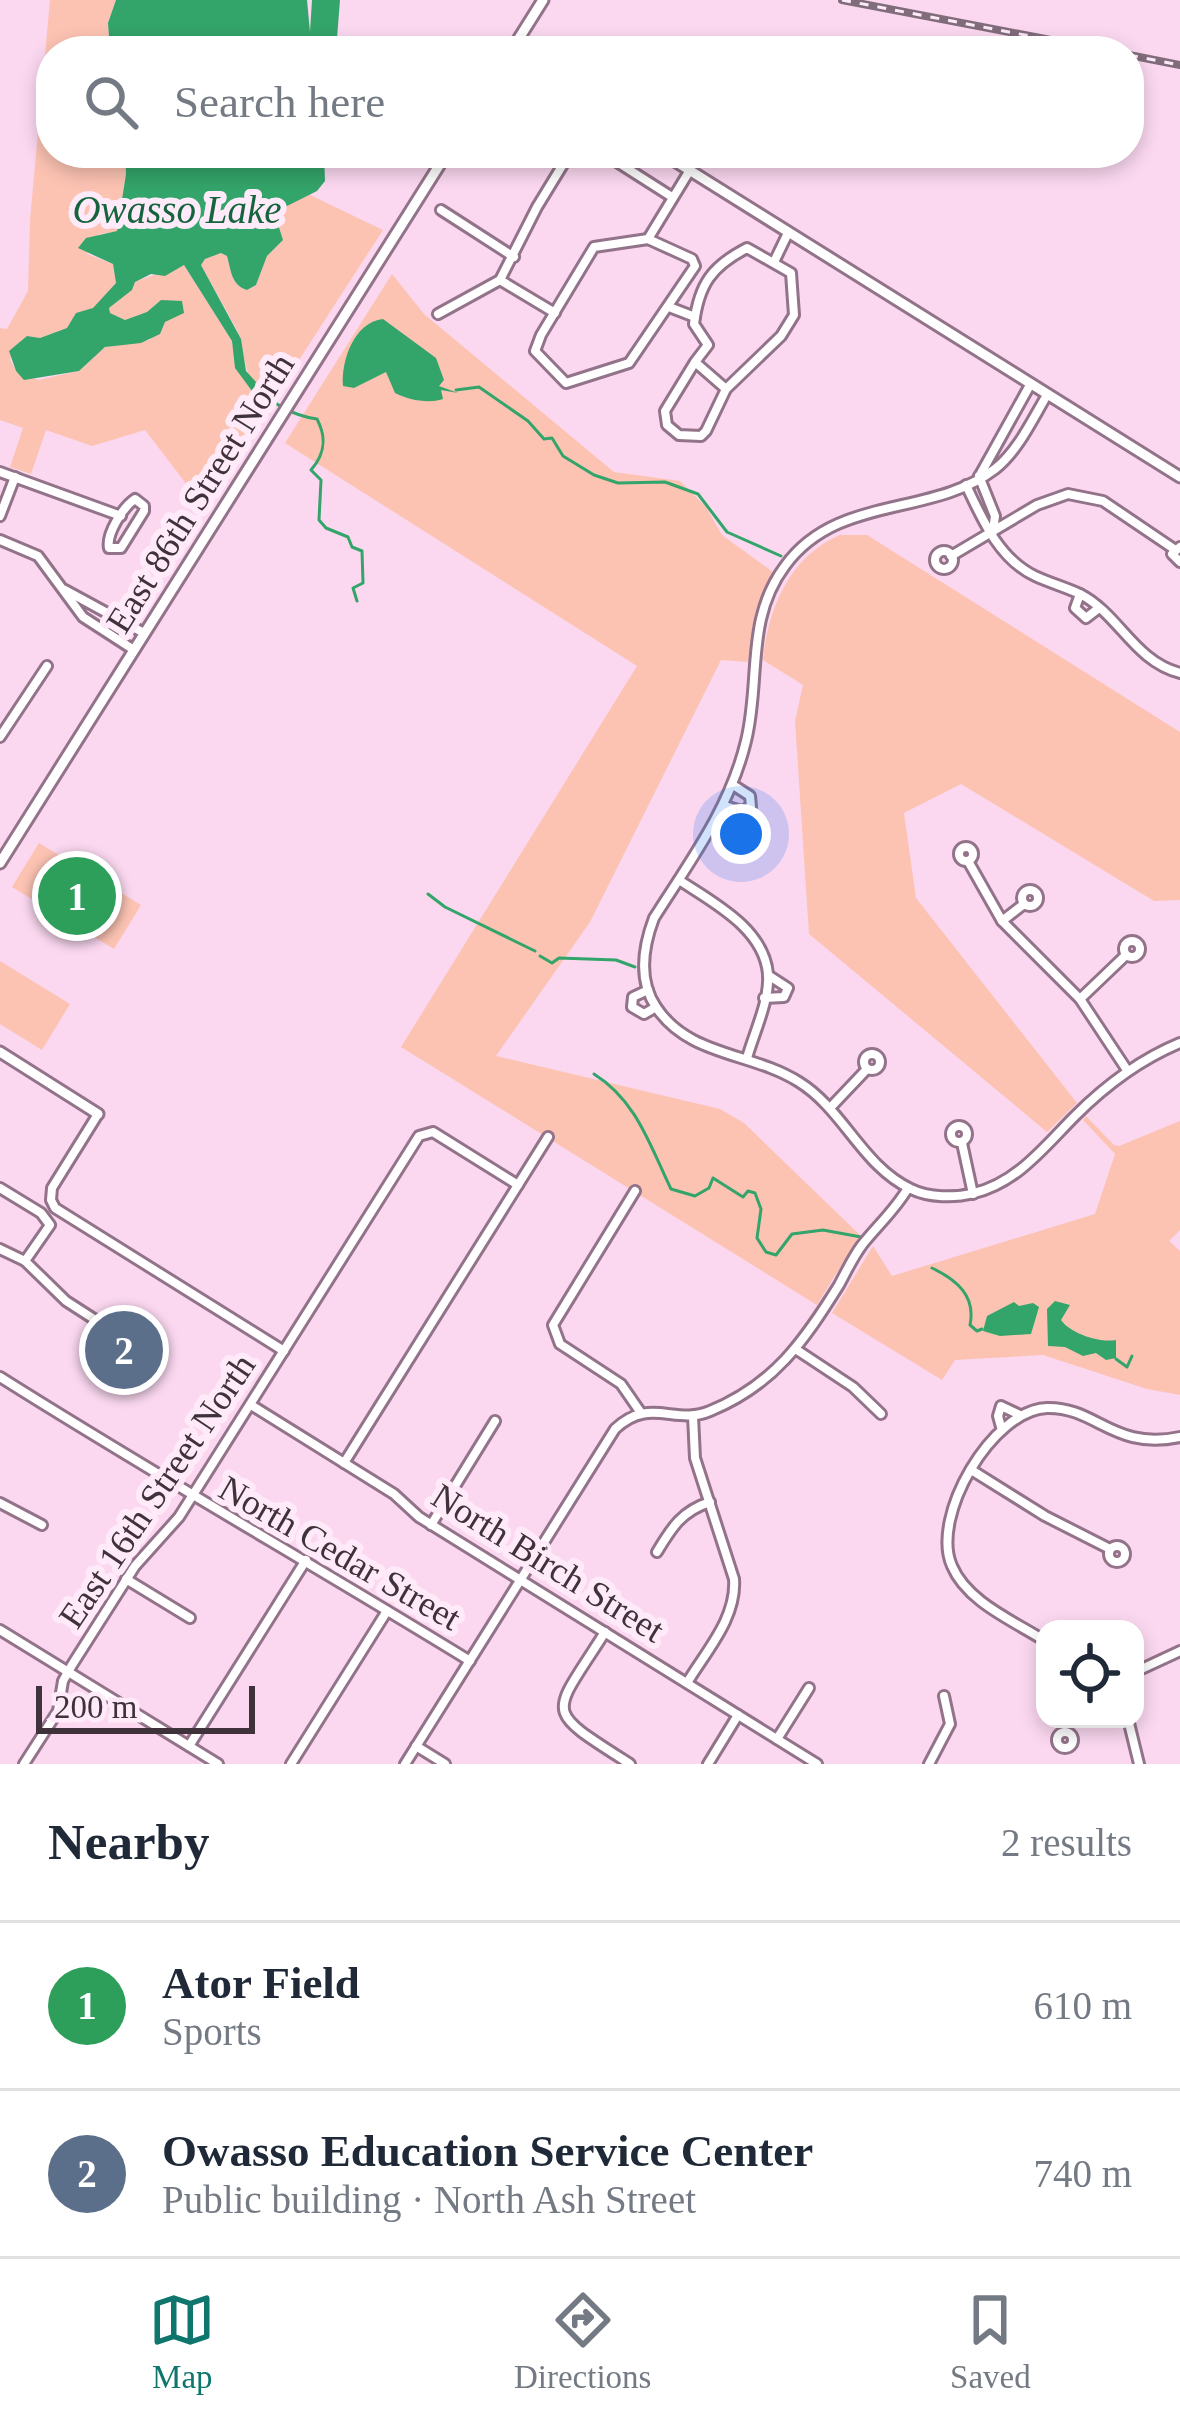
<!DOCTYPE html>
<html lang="en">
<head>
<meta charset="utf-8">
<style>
  :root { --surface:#fff; --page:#f2f2f3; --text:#1f2937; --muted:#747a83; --line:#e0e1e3; --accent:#0f766e }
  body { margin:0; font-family:"Times New Roman",serif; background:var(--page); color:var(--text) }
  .controls { position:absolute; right:36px; bottom:36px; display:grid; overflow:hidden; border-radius:24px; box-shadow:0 6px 18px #0003 }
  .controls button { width:108px; height:108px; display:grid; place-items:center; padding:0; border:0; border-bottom:3px solid var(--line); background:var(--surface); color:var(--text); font:60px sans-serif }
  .scale { position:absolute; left:36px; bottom:30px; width:219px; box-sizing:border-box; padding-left:12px; border:6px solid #3f323b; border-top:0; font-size:33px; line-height:42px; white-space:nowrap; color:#3f323b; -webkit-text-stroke:9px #ffeaf9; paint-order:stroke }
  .you { position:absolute; left:741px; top:834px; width:42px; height:42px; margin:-30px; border:9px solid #fff; border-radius:50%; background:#1a73e8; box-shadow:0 0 0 18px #1a73e833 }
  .badge { display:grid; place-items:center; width:78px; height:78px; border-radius:50%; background:var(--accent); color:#fff; font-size:39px; font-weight:700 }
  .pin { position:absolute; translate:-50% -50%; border:6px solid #fff; box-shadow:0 3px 12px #0006 }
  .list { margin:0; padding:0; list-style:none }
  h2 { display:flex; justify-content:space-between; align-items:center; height:156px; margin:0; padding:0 48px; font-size:51px }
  h2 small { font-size:39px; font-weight:400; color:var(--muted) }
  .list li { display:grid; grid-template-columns:78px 1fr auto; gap:36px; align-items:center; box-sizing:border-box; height:168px; padding:0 48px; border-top:3px solid var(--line) }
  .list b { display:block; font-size:45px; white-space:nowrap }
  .list p { margin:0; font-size:39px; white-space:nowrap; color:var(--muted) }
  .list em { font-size:39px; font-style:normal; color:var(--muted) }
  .icon { flex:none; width:66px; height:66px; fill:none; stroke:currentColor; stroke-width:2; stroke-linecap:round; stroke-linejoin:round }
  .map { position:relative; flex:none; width:1180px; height:1764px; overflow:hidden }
  .search { position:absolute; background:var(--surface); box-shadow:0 6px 18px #0003; left:36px; right:36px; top:36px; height:132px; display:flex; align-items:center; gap:30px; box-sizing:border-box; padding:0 42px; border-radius:48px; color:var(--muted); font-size:45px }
  .sheet { height:492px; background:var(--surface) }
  nav { display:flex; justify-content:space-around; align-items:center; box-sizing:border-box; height:168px; border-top:3px solid var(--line); background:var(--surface); font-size:33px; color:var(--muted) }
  nav a { display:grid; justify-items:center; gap:6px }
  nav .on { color:var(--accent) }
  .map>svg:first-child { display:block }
  .green { fill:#fcc3b3 }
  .water { fill:#33a46a }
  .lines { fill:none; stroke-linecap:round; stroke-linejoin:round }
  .stream { stroke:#33a46a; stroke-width:3 }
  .minor-casing { stroke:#927389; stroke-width:14 }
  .tertiary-casing { stroke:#927389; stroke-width:15 }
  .minor { stroke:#fff; stroke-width:8 }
  .tertiary { stroke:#fff; stroke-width:9 }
  .rail-casing { stroke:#816c7b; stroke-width:8 }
  .rail { stroke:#ffeaf9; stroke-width:3; stroke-dasharray:9; stroke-linecap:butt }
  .labels { text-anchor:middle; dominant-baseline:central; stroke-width:12; stroke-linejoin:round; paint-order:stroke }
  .street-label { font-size:36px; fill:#3f323b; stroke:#ffeaf9 }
  .water-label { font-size:39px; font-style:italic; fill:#15643d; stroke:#ffeaf9 }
</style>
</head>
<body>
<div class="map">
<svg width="1180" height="1764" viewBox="0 0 1180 1764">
  <rect width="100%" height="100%" fill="#fbd8f0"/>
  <g class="green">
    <path d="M50 0H116L108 23 110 51H51V153H125L126 174 117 232 99 234 87 254 113 264 116 283 93 309 76 314 67 328 40 338 27 336 10 359 16 371 38 380 79 371 105 347 150 340 161 300 147 312 125 320 109 313V308L132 290 134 282 184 265 232 341 236 369 252 390 237 330 201 265 204 259 221 253 227 256C231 270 231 285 247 290L256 285 267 256 283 240 277 221 281 209 308 194 383 230 204 507 145 430 92 446 46 430 31 474 10 467 23 428 0 420V328L7 329 28 291 30 220Z"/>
    <path d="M392 274 424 314 614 472 680 481 706 507 722 535 773 572 756 609 748 662 721 660 590 922 496 1056 720 1109 744 1123 860 1235 817 1305 401 1047 637 666 285 443Z"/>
    <path d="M840 535H867L1180 732V900L1154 901 961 784 904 813 916 898 1077 1103 1047 1132 809 934 795 721 803 685 763 660C768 608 790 556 840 535Z"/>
    <path d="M39 843 141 905 114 949 12 887Z"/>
    <path d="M0 961 70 1004 42 1050 0 1024Z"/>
    <path d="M1086 1116 1114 1145 1119 1146 1180 1121V1230L1169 1241 1180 1251V1395L1147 1389 1043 1355 955 1360 942 1380 832 1313 873 1246 892 1276 1095 1214 1115 1154 1083 1120Z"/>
  </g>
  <g class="water">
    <path d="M116 0H307L310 32 312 0H340L336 51H110L108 23Z"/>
    <path d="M125 153H324L325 181 317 191 281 209 277 221 283 240 267 256 256 285 247 290C231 285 231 270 227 256L221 253 205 259 201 265 241 339 246 371 256 382 252 391 235 368 232 341 184 265 165 276 151 274 135 282 132 290 109 308 110 313 125 320 147 312 161 300 182 301 184 313 165 322 160 334 141 343 105 347 79 371 24 380 16 371 9 351 27 336 40 338 67 328 76 313 93 308 116 283 113 264 78 248 86 238 117 231 126 174Z"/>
    <path d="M383 319 436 358 444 380 439 386 458 393 441 390 443 399C428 404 409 400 395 393L386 372 354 388 343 386C341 361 354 322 383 319Z"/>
    <path d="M1055 1301 1070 1305 1061 1320C1071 1334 1100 1343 1116 1340V1358L1106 1360 1096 1353 1083 1356 1065 1347 1048 1346 1047 1309Z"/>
    <path d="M1014 1302 1019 1306 1033 1303 1039 1307 1031 1334 1000 1336 983 1331 987 1316Z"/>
  </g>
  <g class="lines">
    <g class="stream">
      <path d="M253 384C269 402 293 416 317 419 327 438 325 454 311 470L321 480 319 520 326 528 348 537 352 547 362 551 363 583 353 588 357 601"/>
      <path d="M456 390 479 387 528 421 544 439 552 438 563 456 594 475 618 483 665 482 698 494 727 532 781 556"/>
      <path d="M428 894 445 907 535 951"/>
      <path d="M540 956 552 963 559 958 616 960 635 967"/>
      <path d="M594 1074C637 1101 650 1146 671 1189L695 1196 709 1188 713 1178 743 1197 748 1191 755 1193 761 1209 757 1238 766 1252 776 1255 792 1234 823 1230 861 1237"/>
      <path d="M932 1268C957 1280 976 1296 970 1325L977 1331 982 1329"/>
      <path d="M1116 1359 1127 1367 1132 1356"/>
    </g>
    <defs>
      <g id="minor">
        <path d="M603 153 672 197"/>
        <path d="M441 210 514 257"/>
        <path d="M648 239 692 259 695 266 629 363 566 383 535 351 541 335 594 247Z"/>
        <path d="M648 239 690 170"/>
        <path d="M774 262 788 233"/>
        <path d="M500 280 555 313"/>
        <path d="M669 307 695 317"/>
        <path d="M438 314 500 280 537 207 570 153"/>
        <path d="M695 362 665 411 667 425 679 435 701 436 706 431 726 389 781 336 794 315 791 273 747 248C712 266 699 284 694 324L708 345 695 362 726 389"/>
        <path d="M1047 395C1032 420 1018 451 995 469 931 518 837 494 785 566 745 619 761 681 746 741 730 808 690 861 654 918 643 947 638 980 656 1007 689 1057 752 1052 799 1082 844 1110 862 1166 911 1189 929 1198 955 1198 974 1193 1017 1183 1045 1146 1075 1116 1106 1085 1139 1060 1180 1043"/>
        <path d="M0 472 121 516"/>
        <path d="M980 475 1030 385"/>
        <path d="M979 476 995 516 993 531"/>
        <path d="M966 485C982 519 999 559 1035 576 1050 583 1065 587 1080 594"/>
        <path d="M135 499 144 506V511L121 548H109C106 534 123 507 135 499Z"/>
        <path d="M0 516 15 477"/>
        <path d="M0 540 38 556 83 617 134 650"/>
        <path d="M1180 547 1172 554 1180 562"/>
        <circle cx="944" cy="560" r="9"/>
        <path d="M951 556 1037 505 1068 494 1103 501 1174 549"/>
        <path d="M65 590 144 633"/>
        <path d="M1099 608 1086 618 1075 608 1080 594C1119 614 1134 661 1180 673"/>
        <path d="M0 737 47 666"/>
        <path d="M725 806 741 811 751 807 750 796 733 785"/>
        <circle cx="966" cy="854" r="7"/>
        <path d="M968 861 1002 921 1080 999 1127 1070"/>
        <path d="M679 880C712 902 764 928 768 974 770 1000 754 1033 747 1058"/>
        <circle cx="1030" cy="898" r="8"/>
        <path d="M1002 921 1024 904"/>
        <circle cx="1132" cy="949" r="8"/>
        <path d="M648 990 633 997 632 1007 644 1014 656 1007"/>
        <path d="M764 998 784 997 788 988 768 975"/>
        <path d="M1080 999 1126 955"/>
        <circle cx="872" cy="1062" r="8"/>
        <path d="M830 1108 867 1069"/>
        <path d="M98 1114 52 1188 51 1200 55 1208 284 1351"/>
        <circle cx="959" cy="1134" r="8"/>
        <path d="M962 1143 973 1194"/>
        <path d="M0 1188 41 1213 50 1225 25 1261"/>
        <path d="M635 1191 553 1325 560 1344 621 1384 641 1413"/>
        <path d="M0 1249 25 1261 66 1301 97 1321"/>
        <path d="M797 1350 853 1387 881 1414"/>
        <path d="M0 1377C155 1475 314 1565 470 1661"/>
        <path d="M251 1405 394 1494 419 1517 817 1764"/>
        <path d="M1001 1427 998 1416 1001 1406 1020 1415"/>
        <path d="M344 1463 548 1137"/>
        <path d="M973 1471 1045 1516 1110 1549"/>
        <path d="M0 1503 42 1525"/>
        <path d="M431 1525 495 1421"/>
        <circle cx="1117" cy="1554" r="8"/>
        <path d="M657 1552C672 1527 682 1511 710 1502"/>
        <path d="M126 1579 190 1618"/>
        <path d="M0 1630 218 1764"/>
        <path d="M605 1632C551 1718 541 1707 630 1764"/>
        <path d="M1045 1641C1014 1621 967 1602 952 1566 930 1517 992 1410 1047 1408 1097 1407 1113 1451 1180 1437"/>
        <path d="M1135 1672 1180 1651"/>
        <path d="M687 1683C706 1651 737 1618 734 1579L695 1458 693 1416"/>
        <path d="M1128 1719 1139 1764"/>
        <circle cx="1065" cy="1740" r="8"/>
        <path d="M777 1739 809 1688"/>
        <path d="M189 1746 306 1560"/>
        <path d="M416 1746 445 1764"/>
        <path d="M24 1764 58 1711 63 1681 72 1665 135 1566 179 1517 419 1136 433 1132 518 1185"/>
        <path d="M291 1764 387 1611"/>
        <path d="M405 1764 615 1429C650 1396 675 1426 710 1411 774 1385 804 1341 839 1285 846 1272 853 1257 862 1245 878 1225 895 1210 908 1188"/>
        <path d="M708 1764 738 1715"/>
        <path d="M929 1764 950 1724 944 1696"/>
      </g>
      <g id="tertiary">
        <path d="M511 51 543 0"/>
        <path d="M662 153 1180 477"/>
        <path d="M0 863 447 153"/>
        <path d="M0 1052 98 1114"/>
      </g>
    </defs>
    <use href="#minor" class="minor-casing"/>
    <use href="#tertiary" class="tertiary-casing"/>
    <use href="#minor" class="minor"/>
    <use href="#tertiary" class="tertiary"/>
    <defs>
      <g id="rail">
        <path d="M842 0 1108 51"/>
        <path d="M1129 55 1180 65"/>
      </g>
    </defs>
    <use href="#rail" class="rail-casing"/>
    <use href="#rail" class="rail"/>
  </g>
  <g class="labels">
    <g class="street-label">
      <text transform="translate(200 493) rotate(-58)">East 86th Street North</text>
      <text transform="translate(157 1491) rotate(-56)">East 16th Street North</text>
      <text transform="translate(340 1553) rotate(30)">North Cedar Street</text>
      <text transform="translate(548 1563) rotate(32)">North Birch Street</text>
    </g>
    <g class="water-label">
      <text x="177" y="209">Owasso Lake</text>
    </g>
  </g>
</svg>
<div class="controls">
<button><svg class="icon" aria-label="locate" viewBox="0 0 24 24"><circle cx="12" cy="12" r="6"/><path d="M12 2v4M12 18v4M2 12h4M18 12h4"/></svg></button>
</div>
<div class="scale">200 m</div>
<div class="you"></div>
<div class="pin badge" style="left:77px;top:896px;background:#2e9e5b">1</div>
<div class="pin badge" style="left:124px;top:1350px;background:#5c6f8a">2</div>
<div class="search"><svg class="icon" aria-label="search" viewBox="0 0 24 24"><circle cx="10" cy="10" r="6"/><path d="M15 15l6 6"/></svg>Search here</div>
</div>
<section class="sheet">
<h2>Nearby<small>2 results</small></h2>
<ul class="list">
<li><span class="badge" style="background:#2e9e5b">1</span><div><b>Ator Field</b><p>Sports</p></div><em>610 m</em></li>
<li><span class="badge" style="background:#5c6f8a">2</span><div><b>Owasso Education Service Center</b><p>Public building · North Ash Street</p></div><em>740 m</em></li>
</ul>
</section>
<nav>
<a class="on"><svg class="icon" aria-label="map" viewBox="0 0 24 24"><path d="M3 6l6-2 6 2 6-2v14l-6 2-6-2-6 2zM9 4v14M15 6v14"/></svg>Map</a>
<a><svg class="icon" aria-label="directions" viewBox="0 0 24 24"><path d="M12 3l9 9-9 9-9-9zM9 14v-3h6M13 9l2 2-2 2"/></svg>Directions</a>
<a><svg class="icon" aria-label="saved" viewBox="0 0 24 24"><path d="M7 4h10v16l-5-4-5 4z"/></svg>Saved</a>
</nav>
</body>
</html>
